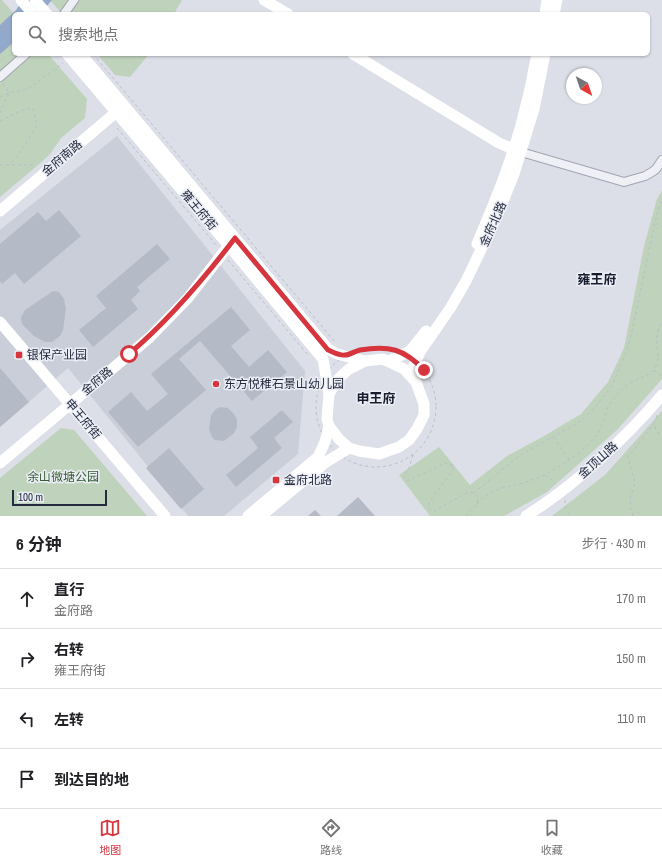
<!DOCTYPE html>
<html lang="zh">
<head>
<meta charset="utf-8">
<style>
  :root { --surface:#fff; --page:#f2f2f2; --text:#202124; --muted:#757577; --line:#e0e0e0; --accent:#d7353e }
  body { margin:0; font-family:"Archivo Narrow","Noto Sans SC",sans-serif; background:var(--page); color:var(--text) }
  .compass { position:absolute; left:566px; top:68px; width:36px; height:36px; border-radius:50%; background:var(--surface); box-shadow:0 1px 3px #0004; rotate:140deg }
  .scale { position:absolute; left:12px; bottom:10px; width:95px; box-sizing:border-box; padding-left:4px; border:2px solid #242b3e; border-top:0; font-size:11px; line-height:14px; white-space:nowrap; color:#242b3e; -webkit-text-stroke:3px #ebeef5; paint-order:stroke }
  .stop { position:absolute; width:12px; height:12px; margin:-9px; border:3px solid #d7353e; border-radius:50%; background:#fff }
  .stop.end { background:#d7353e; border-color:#fff; box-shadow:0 1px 4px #0008 }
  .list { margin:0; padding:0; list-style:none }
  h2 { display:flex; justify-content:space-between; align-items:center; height:52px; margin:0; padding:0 16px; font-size:17px }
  h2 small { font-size:13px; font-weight:400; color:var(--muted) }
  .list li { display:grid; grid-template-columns:26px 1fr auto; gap:12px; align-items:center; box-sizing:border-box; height:60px; padding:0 16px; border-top:1px solid var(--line) }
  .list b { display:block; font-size:15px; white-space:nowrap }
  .list p { margin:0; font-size:13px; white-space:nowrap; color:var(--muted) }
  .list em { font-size:13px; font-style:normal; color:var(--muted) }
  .icon { flex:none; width:22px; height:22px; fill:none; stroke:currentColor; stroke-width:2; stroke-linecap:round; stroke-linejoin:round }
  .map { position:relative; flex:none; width:662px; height:516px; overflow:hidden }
  .search { position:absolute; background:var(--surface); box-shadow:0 1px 3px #0004; left:12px; right:12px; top:12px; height:44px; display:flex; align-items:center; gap:10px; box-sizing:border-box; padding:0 14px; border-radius:6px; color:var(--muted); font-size:15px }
  .sheet { height:292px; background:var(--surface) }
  nav { display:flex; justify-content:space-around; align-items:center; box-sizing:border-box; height:56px; border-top:1px solid var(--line); background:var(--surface); font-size:11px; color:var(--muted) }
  nav a { display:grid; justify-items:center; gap:2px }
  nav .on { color:var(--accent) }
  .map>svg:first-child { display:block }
  .built { fill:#c9ced9 }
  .green { fill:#bfd2bc }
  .water { fill:#93a9cb }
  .building { fill:#b5bac7 }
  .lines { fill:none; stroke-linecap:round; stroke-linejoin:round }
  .street-casing { stroke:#a1a5b1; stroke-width:10 }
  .path { stroke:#b9bdc5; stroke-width:1; stroke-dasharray:3 3; stroke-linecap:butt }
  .street { stroke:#eef0f5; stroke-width:8 }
  .secondary { stroke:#fff; stroke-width:11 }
  .route { stroke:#d7353e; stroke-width:5 }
  .poi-dot { fill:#d7353e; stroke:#ebeef5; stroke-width:1.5 }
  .labels { text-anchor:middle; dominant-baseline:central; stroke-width:3; stroke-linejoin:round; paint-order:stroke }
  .street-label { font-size:12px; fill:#242b3e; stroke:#ebeef5 }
  .poi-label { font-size:12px; fill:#242b3e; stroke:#ebeef5; text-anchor:start }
  .park-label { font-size:12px; fill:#355b31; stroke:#ebeef5 }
  .neighbourhood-label { font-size:13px; font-weight:bold; fill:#171d2f; stroke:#ebeef5 }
</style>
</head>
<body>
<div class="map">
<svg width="662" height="516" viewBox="0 0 662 516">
  <rect width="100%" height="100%" fill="#dcdfe7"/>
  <path class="built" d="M117 136 305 371 298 454 224 516H188L68 368 0 427V230Z"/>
  <g class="green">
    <path d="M0 0H2L14 14V54H48L87 99 85 118 61 138 50 154 37 166 0 197Z"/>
    <path d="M52 0H182L174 14H62L51 1Z"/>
    <path d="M97 54H149L130 77 115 75Z"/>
    <path d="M662 191V379L618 429 547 492 504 516H430L399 475 439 447 470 485 507 456 544 436 581 414 608 382 624 348 644 246 657 199Z"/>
    <path d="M662 411V516H552L605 475Z"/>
    <path d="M61 428 74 430 147 516H0V478Z"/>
  </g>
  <path class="water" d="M23 0H52L40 14H14V42L0 54V25L16 10Z"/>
  <g class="building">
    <path d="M59 210 81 236 24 284 15 273 2 284 0 281V244L38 212 46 221Z"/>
    <path d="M157 244 170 259 137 287 140 291 131 300 138 309 93 347 79 330 106 308 96 296Z"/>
    <path d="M53 291 59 292 64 299 66 309 63 330 60 336 52 342H45L34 336 22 324 21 317 25 310Z"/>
    <path d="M231 307 250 330 231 346 249 367 268 350 287 372 252 401 200 341 179 359 206 390 138 447 108 412 131 392 147 411 168 394 151 374Z"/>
    <path d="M0 368 29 402 0 427Z"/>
    <path d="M220 407 228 408 234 414 237 420V427L234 433 224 441 215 440 212 437 209 429 211 415 216 409Z"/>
    <path d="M282 410 293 422 274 438 282 448 236 487 226 475 258 448 250 437Z"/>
    <path d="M169 448 204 489 181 509 146 468Z"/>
    <path d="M358 497 375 516H337Z"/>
    <path d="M315 510 321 516H308Z"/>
  </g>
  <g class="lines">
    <defs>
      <g id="street">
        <path d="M64 14 74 0"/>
        <path d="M0 77 26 54"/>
        <path d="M521 152 624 182 645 176 652 172 656 169 662 160"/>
      </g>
    </defs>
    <use href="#street" class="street-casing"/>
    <g class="path">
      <path d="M56 54 59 58"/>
      <path d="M93 54 335 342"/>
      <path d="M0 97 9 93 3 83"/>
      <path d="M0 113 9 93 28 89 63 63"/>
      <path d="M0 121 20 111 33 108 37 125 19 154 9 165"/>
      <path d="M117 128 217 246"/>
      <path d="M0 165H34"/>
      <path d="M662 201 659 207 655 222 659 226H662"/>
      <path d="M228 260 308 355"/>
      <circle cx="376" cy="407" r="60"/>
      <path d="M654 370 662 377"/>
      <path d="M657 415 654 424 657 432 662 435"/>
      <path d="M554 437 564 453 570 460"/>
      <path d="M413 455 408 471 403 475 407 481 446 463 454 466 452 471 429 503V508L433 512 468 492 474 493 478 497 477 504 466 516"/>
      <path d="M545 475 551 479 556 484"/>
      <path d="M474 493 520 455 578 423 592 411 612 386 625 355 631 336 655 222"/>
      <path d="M565 500C565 505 565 510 569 514V516"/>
      <path d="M477 504C491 488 504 488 523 483 540 478 555 470 569 460 580 452 591 444 598 433 605 421 605 407 615 397 619 392 627 384 634 381 642 377 651 376 656 366 662 352 651 340 662 322"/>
      <path d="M633 516 630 506 631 495 635 484 628 457 654 424"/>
    </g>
    <use href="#street" class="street"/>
    <g class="secondary">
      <path d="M21 0 33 14"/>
      <path d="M35 0 47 14"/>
      <path d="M264 0 288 14"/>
      <path d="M545 14 547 0"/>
      <path d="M554 14 557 0"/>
      <path d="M67 54 229 246 323 359 329 394"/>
      <path d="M81 54 328 349 337 354 365 361"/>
      <path d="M353 54 499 143 520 152"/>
      <path d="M0 211 121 108"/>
      <path d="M477 244C496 199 515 153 526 105 531 88 533 71 537 54"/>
      <path d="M0 322 165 516"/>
      <path d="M383 359 404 369 416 382 424 404V415L417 429 409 440 399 447 379 454 359 451 349 448 339 439 329 426 327 419 329 394 338 379 349 369 365 361Z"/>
      <path d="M389 361 410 351 426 331"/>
      <path d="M416 382 413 368 420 352 451 307 466 281 498 214 514 174 534 109 545 54"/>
      <path d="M0 463 149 338 188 298 233 240"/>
      <path d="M248 516 318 457 325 442 329 426"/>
      <path d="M261 516 326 462 349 448"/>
      <path d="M526 516C574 486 626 438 662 395"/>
    </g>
  </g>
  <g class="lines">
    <path class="route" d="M129 354C169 320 203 280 235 238L328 350C333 352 340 356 345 355 350 355 355 351 360 350 389 345 404 349 424 370"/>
  </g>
  <g class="poi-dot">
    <rect x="15" y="351" width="8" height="8" rx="2"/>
    <circle cx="216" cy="384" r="4"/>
    <rect x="272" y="476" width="8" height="8" rx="2"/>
  </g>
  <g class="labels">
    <g class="street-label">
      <text transform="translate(62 158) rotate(-40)">金府南路</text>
      <text transform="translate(199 210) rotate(50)">雍王府街</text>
      <text transform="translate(493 224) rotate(-66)">金府北路</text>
      <text transform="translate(97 381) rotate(-40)">金府路</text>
      <text transform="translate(83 419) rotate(50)">申王府街</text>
      <text transform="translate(598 460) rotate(-42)">金顶山路</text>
    </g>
    <g class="poi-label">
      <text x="27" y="355">银保产业园</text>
      <text x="224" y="384">东方悦稚石景山幼儿园</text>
      <text x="284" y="480">金府北路</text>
    </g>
    <g class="park-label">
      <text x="63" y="477">余山微塘公园</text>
    </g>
    <g class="neighbourhood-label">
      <text x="597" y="279">雍王府</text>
      <text x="376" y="398">申王府</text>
    </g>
  </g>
</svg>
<svg class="compass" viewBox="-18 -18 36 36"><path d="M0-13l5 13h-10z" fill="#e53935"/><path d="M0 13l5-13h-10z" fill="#757577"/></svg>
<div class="scale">100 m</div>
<div class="stop" style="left:129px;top:354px"></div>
<div class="stop end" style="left:424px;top:370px"></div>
<div class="search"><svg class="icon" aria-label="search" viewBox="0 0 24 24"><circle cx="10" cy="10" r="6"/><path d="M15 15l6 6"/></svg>搜索地点</div>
</div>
<section class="sheet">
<h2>6 分钟<small>步行 · 430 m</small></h2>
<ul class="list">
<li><svg class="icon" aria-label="ahead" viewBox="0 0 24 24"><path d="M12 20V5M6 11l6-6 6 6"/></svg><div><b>直行</b><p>金府路</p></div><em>170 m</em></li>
<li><svg class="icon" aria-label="right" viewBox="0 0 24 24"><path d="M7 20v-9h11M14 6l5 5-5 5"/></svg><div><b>右转</b><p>雍王府街</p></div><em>150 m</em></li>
<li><svg class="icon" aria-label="left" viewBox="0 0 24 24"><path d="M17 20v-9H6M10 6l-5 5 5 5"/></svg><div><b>左转</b></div><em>110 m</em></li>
<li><svg class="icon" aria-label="arrive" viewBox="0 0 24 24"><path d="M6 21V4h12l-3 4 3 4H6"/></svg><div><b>到达目的地</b></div></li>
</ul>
</section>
<nav>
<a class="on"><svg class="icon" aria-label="map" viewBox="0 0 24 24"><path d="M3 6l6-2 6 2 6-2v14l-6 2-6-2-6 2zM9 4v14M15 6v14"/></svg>地图</a>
<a><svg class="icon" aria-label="directions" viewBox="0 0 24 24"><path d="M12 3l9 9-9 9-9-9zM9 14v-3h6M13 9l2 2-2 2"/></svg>路线</a>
<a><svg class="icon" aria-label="saved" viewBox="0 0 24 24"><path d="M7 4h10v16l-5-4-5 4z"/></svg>收藏</a>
</nav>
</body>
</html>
